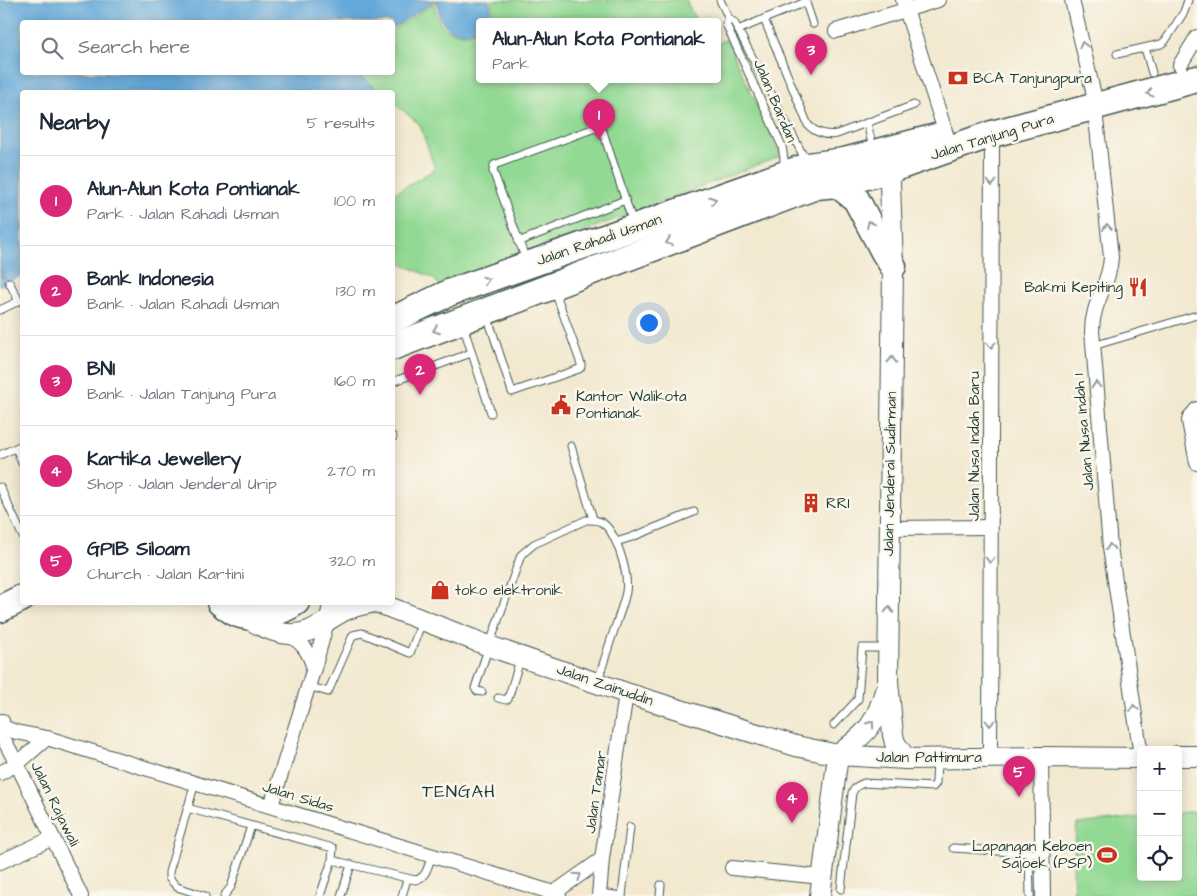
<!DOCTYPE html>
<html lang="en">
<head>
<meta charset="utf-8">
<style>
  :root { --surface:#fff; --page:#f2f2f3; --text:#1f2937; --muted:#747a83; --line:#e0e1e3; --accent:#db2777 }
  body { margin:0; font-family:"Architects Daughter",sans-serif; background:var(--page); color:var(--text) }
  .controls { position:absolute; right:15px; bottom:15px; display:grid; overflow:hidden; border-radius:5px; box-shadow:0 2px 12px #0003 }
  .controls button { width:45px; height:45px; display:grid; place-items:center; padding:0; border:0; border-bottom:1px solid var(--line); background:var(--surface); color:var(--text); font:25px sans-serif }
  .you { position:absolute; left:648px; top:322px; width:18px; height:18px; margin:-12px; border:4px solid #fff; border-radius:50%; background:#1a73e8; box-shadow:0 0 0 8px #1a73e833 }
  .badge { display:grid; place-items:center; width:32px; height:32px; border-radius:50%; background:var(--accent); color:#fff; font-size:16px; font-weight:700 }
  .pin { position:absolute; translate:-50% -41px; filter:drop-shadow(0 1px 2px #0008) }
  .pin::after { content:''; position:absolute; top:26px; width:18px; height:15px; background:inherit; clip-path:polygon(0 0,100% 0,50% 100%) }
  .popup { position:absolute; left:476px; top:18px; width:245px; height:65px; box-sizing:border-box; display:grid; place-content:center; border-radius:5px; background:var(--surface); filter:drop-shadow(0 1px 4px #0005); font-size:16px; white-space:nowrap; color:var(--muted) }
  .popup b { font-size:19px; color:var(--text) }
  .popup::after { content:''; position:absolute; left:50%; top:100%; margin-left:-10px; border:10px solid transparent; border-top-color:var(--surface) }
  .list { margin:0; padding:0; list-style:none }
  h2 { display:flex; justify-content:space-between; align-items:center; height:65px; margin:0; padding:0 20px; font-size:21px }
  h2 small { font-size:16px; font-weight:400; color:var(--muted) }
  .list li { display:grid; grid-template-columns:32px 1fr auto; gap:15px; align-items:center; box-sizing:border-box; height:90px; padding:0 20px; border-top:1px solid var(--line) }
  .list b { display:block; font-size:19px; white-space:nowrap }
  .list p { margin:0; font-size:16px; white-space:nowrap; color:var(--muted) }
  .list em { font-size:16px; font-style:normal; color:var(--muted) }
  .icon { flex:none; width:28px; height:28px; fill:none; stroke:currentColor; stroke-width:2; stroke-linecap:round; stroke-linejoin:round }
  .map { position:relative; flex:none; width:1197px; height:896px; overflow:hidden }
  .search { position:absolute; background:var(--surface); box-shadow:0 2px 12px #0003; left:20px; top:20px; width:375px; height:55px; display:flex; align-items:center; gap:12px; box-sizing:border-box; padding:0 18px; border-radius:5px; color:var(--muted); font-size:19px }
  .panel { position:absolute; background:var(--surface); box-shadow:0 2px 12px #0003; left:20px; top:90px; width:375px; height:515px; border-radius:5px }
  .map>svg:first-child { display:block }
  .green { fill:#92d993; stroke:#588b64 }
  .water { fill:#64a8d9; stroke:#427286 }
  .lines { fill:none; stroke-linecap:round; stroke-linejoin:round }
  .ferry { stroke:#345d66; stroke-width:1; stroke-dasharray:6 5; stroke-linecap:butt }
  .lane-casing { stroke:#3f574c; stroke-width:9 }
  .street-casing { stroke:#3f574c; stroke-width:16 }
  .secondary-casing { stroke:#3f574c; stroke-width:22 }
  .highway-casing { stroke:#3f574c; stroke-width:29 }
  .lane { stroke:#fff; stroke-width:7 }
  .street { stroke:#fff; stroke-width:14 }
  .secondary { stroke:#fff; stroke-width:20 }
  .highway { stroke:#fff; stroke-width:26 }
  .oneway { stroke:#8f9e9a }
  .labels { text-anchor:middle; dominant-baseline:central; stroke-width:5; stroke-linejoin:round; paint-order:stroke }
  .poi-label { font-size:15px; fill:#1f3d34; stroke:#fbf7ec; text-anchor:start }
  .street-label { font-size:15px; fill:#1f3d34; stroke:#fbf7ec }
  .quarter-label { font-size:18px; letter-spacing:1px; fill:#1f3d34; stroke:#fbf7ec }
</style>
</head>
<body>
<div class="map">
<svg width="1197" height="896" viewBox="0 0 1197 896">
  <rect width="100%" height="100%" fill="#fbf7ec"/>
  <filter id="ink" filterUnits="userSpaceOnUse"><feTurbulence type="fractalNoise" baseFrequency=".02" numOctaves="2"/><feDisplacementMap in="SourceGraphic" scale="10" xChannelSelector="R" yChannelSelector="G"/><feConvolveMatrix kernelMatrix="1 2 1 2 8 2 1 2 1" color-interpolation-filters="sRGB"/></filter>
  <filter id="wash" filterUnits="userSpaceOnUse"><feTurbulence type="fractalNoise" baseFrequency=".0096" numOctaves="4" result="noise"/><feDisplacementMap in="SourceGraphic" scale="20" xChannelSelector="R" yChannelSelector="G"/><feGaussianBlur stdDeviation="1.12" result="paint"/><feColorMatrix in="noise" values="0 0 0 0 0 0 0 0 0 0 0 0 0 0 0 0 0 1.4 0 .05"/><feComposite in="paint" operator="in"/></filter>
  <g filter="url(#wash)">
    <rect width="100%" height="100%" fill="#f3e9d1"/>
    <g class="green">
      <path d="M491 0H686L696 21H488L493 11Z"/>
      <path d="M434 3C436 10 437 17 440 23 449 35 468 37 480 29V79H718V43L726 39 781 156 440 286 433 278 393 260V194L435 169 420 125 393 102 392 92H380L358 75 360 73 392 72 393 30Z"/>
      <path d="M1197 811V896H1074L1073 864 1077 824 1141 817V877H1178V813Z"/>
    </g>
    <path class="water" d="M0 0H489L491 10 485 21H480V27C468 36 449 34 441 20 439 15 438 9 438 3L434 1 393 28 392 22H22V72L359 73 358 75 380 92H22V275L0 286Z"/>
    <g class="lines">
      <g class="ferry">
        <path d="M0 268 7 280"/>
        <path d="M0 270 4 275"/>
        <path d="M0 273 6 280"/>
        <path d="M0 276 6 280"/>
      </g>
    </g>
  </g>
  <g filter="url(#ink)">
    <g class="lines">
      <defs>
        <g id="lane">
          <path d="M720 0 729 19 734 22 806 161"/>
          <path d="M805 0 813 24"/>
          <path d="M806 2 764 19 808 125C816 133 826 136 837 134L914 105"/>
          <path d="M729 19 726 24 782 146 784 159 783 168"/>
          <path d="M738 30 764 19"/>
          <path d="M1145 48 1152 73"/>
          <path d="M1117 54 1161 44 1165 41 1184 12 1188 0"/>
          <path d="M867 123 873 148"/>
          <path d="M518 242 625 200"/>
          <path d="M526 260 493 171 494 165 595 128 603 132 633 223"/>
          <path d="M0 310 19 301 9 282"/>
          <path d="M487 315 512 392 579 369 581 367V364L555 291"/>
          <path d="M463 325 491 413"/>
          <path d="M1093 346 1197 315"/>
          <path d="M392 382 471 353"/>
          <path d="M392 436 393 437"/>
          <path d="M571 446 593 519"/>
          <path d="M16 448 22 463"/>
          <path d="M0 455 22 445"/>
          <path d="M0 487 22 535"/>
          <path d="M616 542 632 537 694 512"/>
          <path d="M308 686 328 692 353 635 362 633 410 653 422 622"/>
          <path d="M482 692 477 691 475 688 489 646 521 555 534 544 586 520C591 520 596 519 601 522 617 531 629 575 626 592 624 602 620 612 617 622 610 641 604 661 598 681"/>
          <path d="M498 698 506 700 508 699 520 660"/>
          <path d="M834 725 858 699 862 648H886"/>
          <path d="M195 783 169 872V878L177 887 205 896"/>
          <path d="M187 808 333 848 332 860 320 896"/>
          <path d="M953 848 1042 854"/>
          <path d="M1029 853 1030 896"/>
          <path d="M332 860 415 880C427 878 428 865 432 855"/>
          <path d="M841 889 852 793C855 787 858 785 864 783L933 787 936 783 937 760"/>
          <path d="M600 893 622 896"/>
          <path d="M224 896 231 887 251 826"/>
          <path d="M341 896 351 865"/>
          <path d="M402 896 407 879"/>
          <path d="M622 896 630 827"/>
          <path d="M660 896 661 885"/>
        </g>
        <g id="street">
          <path d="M903 0 946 134"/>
          <path d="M1072 0 1093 91 1111 257C1110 284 1092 302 1092 331L1110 547 1141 756"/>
          <path d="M836 31 938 0"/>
          <path d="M1180 65 1197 37"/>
          <path d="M1197 409 1190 417 1189 421 1197 463"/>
          <path d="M890 528 990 527"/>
          <path d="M289 634C304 645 308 650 314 668"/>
          <path d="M2 721 0 726 2 736 17 764 81 896"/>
          <path d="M0 726 16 732 47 738 554 893 559 896"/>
          <path d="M990 757 992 134"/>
          <path d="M1041 757 1043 896"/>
          <path d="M0 773 17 764 47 738"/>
          <path d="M271 806 314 668 327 622 330 602"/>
          <path d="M0 862 53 838"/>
          <path d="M732 868 822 877"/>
          <path d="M554 893 602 859"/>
          <path d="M599 896 602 859 626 693"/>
        </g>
        <g id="secondary">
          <path d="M889 155 893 266 888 681 893 735 895 743 906 759"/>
          <path d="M376 602 489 646 626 693 796 746 838 755 906 759 1041 757 1141 758"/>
          <path d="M243 616C257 624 273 633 289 634 313 636 328 617 348 609 357 605 366 604 375 602"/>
          <path d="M838 755C866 733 875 727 885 691"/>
          <path d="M1178 756H1197"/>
          <path d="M820 896 838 755"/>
        </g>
        <g id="highway">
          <path d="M837 184 856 199 884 252 893 266"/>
          <path d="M392 320 451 292 808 166 844 161 940 136"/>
          <path d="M392 347 816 186 837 184 889 170 992 134 1197 79"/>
          <path d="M220 602C226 607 233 613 241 615 258 620 282 612 296 602"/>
          <path d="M0 609 22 598"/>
        </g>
      </defs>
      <use href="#lane" class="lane-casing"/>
      <use href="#street" class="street-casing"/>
      <use href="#secondary" class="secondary-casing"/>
      <use href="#highway" class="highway-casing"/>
      <use href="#lane" class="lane"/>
      <use href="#street" class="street"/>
      <use href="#secondary" class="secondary"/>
      <use href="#highway" class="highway"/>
    </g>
    <defs><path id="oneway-chevron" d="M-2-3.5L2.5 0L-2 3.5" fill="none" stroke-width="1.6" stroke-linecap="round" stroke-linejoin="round" transform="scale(1.25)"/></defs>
    <g class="oneway">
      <use href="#oneway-chevron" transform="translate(1083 45) rotate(-103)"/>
      <use href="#oneway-chevron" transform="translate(1150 93) rotate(165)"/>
      <use href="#oneway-chevron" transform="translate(992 183) rotate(90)"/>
      <use href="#oneway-chevron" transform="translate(713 200) rotate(-19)"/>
      <use href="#oneway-chevron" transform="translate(870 224) rotate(-116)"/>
      <use href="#oneway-chevron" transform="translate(1107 227) rotate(-96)"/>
      <use href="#oneway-chevron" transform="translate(669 242) rotate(159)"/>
      <use href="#oneway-chevron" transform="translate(486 280) rotate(-19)"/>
      <use href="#oneway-chevron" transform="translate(436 330) rotate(159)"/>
      <use href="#oneway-chevron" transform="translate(991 345) rotate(90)"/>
      <use href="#oneway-chevron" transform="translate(892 360) rotate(-89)"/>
      <use href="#oneway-chevron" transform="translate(1096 385) rotate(-95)"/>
      <use href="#oneway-chevron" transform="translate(1110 547) rotate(-97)"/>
      <use href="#oneway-chevron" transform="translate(990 560) rotate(90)"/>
      <use href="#oneway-chevron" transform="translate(889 610) rotate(-89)"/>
      <use href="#oneway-chevron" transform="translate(1134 708) rotate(-98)"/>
      <use href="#oneway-chevron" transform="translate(990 723) rotate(90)"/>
      <use href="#oneway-chevron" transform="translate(871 724) rotate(-55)"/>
      <use href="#oneway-chevron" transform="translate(578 876) rotate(-35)"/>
    </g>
  </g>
  <defs>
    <symbol id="bank-bare" viewBox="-9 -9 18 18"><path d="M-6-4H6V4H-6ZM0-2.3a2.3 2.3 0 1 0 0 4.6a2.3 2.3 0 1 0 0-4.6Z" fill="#c8321e" stroke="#fbf7ec" stroke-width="2.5" paint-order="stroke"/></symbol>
    <symbol id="restaurant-bare" viewBox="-9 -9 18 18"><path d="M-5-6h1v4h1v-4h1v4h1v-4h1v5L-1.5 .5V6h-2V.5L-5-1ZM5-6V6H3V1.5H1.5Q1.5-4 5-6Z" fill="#c8321e" stroke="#fbf7ec" stroke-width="2.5" paint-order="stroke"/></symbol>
    <symbol id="civic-bare" viewBox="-9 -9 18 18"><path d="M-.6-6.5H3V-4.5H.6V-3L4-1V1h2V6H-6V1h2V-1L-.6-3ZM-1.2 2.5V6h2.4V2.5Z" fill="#c8321e" stroke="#fbf7ec" stroke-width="2.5" paint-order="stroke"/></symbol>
    <symbol id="building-bare" viewBox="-9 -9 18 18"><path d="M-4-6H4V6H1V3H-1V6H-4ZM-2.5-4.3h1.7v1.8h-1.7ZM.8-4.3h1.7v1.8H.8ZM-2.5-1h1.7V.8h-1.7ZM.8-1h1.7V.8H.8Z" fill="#c8321e" stroke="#fbf7ec" stroke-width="2.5" paint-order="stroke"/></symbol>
    <symbol id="shop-bare" viewBox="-9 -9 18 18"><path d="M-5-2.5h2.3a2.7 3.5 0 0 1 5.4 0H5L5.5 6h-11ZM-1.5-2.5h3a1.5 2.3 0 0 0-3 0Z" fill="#c8321e" stroke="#fbf7ec" stroke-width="2.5" paint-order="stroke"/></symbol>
    <symbol id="stadium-bare" viewBox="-9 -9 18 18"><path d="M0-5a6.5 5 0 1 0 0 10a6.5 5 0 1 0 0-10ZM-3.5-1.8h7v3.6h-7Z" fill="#c8321e" stroke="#fbf7ec" stroke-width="2.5" paint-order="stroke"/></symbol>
  </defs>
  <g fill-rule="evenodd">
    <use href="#bank-bare" x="944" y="64" width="28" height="28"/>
    <use href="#restaurant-bare" x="1124" y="273" width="28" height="28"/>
    <use href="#civic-bare" x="547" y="391" width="28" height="28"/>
    <use href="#building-bare" x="797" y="489" width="28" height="28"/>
    <use href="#shop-bare" x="426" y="576" width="28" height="28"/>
    <use href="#stadium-bare" x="1093" y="841" width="28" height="28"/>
  </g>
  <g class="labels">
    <g class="poi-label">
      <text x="973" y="78">BCA Tanjungpura</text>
      <text x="1123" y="287" text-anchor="end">Bakmi Kepiting</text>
      <text x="576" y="396">Kantor Walikota<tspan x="576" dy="17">Pontianak</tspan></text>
      <text x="826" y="503">RRI</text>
      <text x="455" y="590">toko elektronik</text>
      <text x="1092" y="846" text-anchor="end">Lapangan Keboen<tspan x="1092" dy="17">Sajoek (PSP)</tspan></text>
    </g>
    <g class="street-label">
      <text transform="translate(775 101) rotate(67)">Jalan Bardan</text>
      <text transform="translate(992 137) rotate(-17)">Jalan Tanjung Pura</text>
      <text transform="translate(599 240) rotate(-19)">Jalan Rahadi Usman</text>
      <text transform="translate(1084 432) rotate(-95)">Jalan Nusa Indah 1</text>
      <text transform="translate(974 446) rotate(-90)">Jalan Nusa Indah Baru</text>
      <text transform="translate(890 474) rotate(-89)">Jalan Jenderal Sudirman</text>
      <text transform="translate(605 685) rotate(19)">Jalan Zainuddin</text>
      <text x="929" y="757">Jalan Pattimura</text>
      <text transform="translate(596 792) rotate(-82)">Jalan Tamar</text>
      <text transform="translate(298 797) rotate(17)">Jalan Sidas</text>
      <text transform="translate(55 804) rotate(64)">Jalan Rajawali</text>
    </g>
    <g class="quarter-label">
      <text x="459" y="791">TENGAH</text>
    </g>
  </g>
</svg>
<div class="controls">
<button>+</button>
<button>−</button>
<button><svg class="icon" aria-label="locate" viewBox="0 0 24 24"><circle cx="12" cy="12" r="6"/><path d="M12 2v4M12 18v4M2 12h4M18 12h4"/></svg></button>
</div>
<div class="you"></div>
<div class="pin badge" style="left:599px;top:140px">1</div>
<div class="popup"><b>Alun-Alun Kota Pontianak</b>Park</div>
<div class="pin badge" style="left:420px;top:395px">2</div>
<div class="pin badge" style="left:811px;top:75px">3</div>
<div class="pin badge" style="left:792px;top:823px">4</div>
<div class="pin badge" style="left:1019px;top:797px">5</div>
<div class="search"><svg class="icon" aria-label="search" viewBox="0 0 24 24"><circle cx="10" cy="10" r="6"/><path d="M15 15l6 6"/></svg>Search here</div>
<section class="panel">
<h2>Nearby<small>5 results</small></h2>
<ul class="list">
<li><span class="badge">1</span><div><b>Alun-Alun Kota Pontianak</b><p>Park · Jalan Rahadi Usman</p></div><em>100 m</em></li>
<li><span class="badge">2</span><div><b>Bank Indonesia</b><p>Bank · Jalan Rahadi Usman</p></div><em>130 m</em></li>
<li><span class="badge">3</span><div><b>BNI</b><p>Bank · Jalan Tanjung Pura</p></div><em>160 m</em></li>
<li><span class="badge">4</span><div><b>Kartika Jewellery</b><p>Shop · Jalan Jenderal Urip</p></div><em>270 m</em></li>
<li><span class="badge">5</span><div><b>GPIB Siloam</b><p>Church · Jalan Kartini</p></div><em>320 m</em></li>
</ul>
</section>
</div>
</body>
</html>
